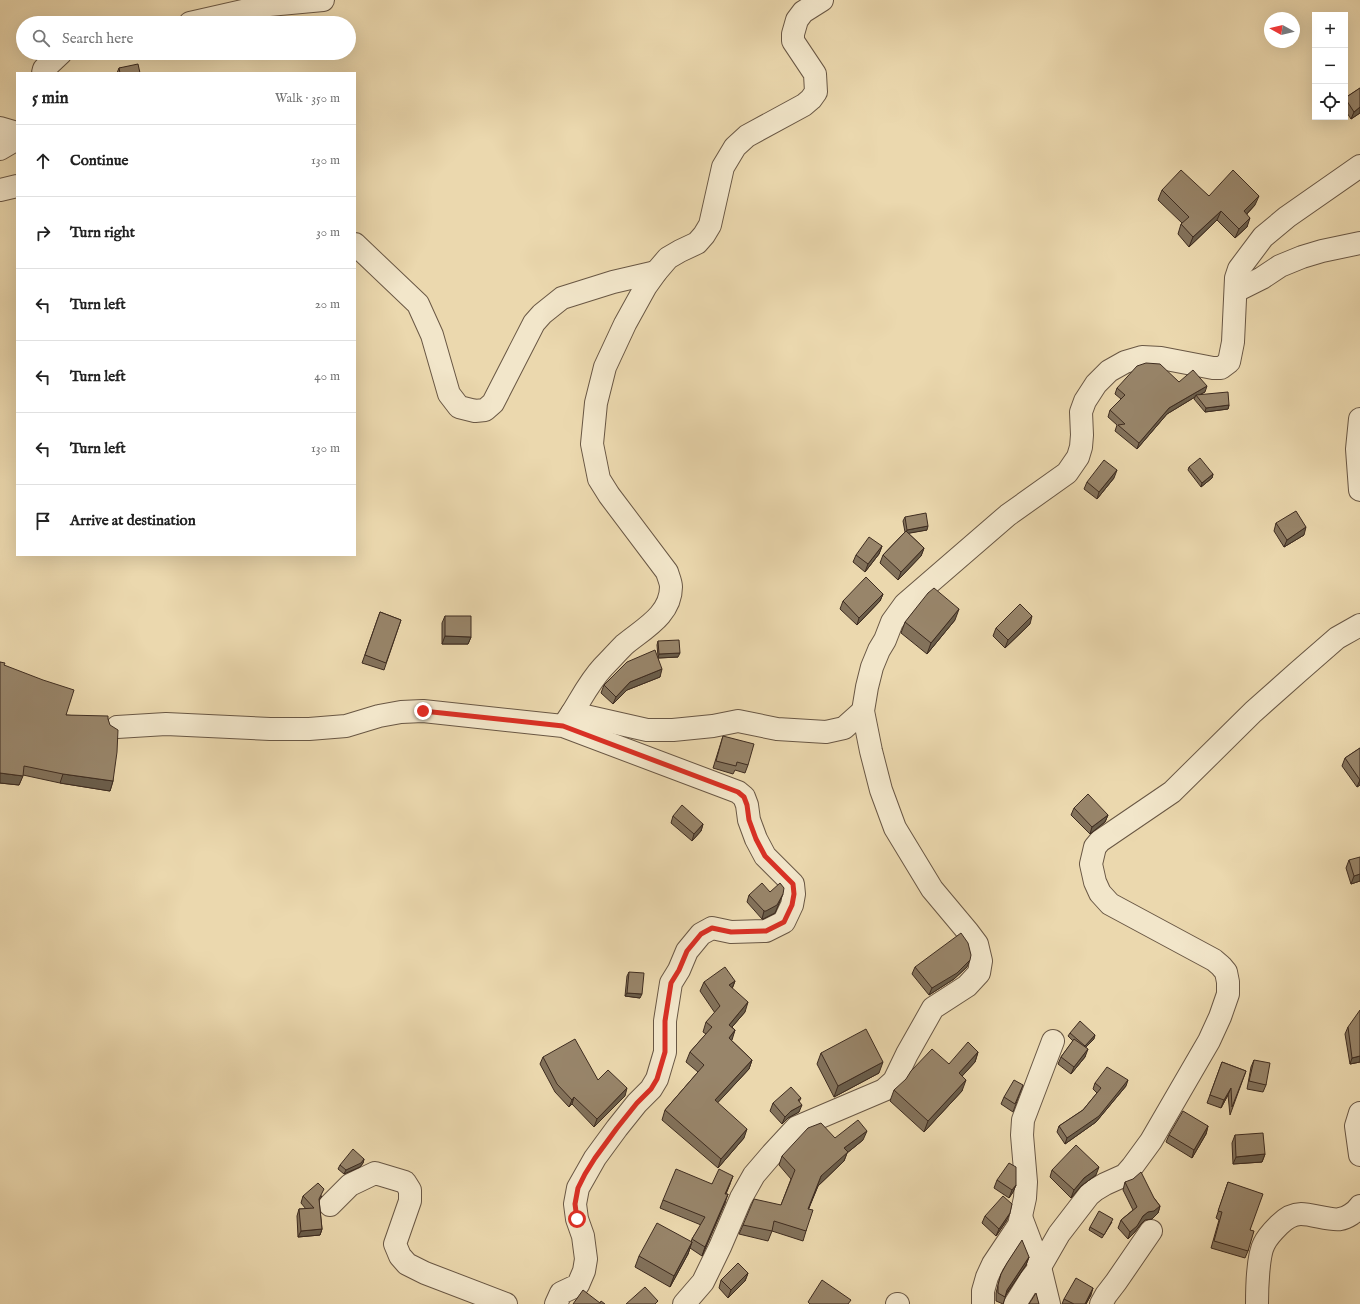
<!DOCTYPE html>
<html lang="en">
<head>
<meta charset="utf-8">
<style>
  :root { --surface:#fff; --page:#f2f2f2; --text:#222; --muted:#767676; --line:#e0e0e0 }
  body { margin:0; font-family:"IM FELL English",serif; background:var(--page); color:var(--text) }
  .controls { position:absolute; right:12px; top:12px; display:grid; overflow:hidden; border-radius:0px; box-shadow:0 4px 16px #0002 }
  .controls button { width:36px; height:36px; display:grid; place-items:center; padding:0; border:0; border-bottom:1px solid var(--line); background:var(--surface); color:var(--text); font:20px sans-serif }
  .compass { position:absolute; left:1264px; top:12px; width:36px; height:36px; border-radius:50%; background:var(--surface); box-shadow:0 4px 16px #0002; rotate:278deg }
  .stop { position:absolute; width:12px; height:12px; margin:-9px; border:3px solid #d93025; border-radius:50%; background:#fff }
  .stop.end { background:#d93025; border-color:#fff; box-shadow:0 1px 4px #0008 }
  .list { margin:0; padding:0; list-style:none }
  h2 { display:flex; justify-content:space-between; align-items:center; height:52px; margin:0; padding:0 16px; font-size:17px }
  h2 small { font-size:13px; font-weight:400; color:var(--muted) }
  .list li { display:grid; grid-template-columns:26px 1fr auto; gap:12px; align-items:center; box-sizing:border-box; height:72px; padding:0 16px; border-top:1px solid var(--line) }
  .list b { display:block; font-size:15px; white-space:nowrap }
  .list em { font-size:13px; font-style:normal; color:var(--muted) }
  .icon { flex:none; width:22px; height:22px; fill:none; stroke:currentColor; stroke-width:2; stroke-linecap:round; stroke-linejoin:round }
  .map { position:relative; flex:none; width:1360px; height:1304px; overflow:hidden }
  .search { position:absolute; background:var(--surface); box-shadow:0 4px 16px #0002; left:16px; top:16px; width:340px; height:44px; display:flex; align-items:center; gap:10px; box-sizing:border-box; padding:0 14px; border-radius:22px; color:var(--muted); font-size:15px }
  .panel { position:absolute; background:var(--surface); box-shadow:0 4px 16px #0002; left:16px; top:72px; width:340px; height:484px; border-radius:0px }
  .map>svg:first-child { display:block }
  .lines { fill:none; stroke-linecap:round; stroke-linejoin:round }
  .minor-casing { stroke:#695744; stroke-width:24 }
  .minor { stroke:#f2e6ca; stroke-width:22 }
  .wall { fill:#83725b; stroke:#3e2c20 }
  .shaded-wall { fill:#6a5d4a; stroke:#3e2c20 }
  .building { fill:#98856a; stroke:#3e2c20 }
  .route { stroke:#d93025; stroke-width:5 }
</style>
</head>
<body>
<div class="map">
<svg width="1360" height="1304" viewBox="0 0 1360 1304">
  <rect width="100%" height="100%" fill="#ebd8ae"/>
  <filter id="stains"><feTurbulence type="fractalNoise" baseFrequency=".005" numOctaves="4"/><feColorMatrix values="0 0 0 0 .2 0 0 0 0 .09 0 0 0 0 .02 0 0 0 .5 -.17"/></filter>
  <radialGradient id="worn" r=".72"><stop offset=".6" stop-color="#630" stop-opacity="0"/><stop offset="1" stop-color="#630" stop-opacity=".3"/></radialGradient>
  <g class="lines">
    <defs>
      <g id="minor">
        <path d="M190 23 269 5 323 0"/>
        <path d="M43 73 44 69 61 53"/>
        <path d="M0 128 17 133"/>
        <path d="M0 149 17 139"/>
        <path d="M0 190 17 186"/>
        <path d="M355 244 418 304 432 335 449 394 459 407 475 411 485 410 493 403 534 323 542 314 562 298 613 282 656 272"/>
        <path d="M1236 291 1262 278 1280 266 1302 257 1322 251 1360 243"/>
        <path d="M1360 419 1357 449 1360 490"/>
        <path d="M572 713C582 697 590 681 603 667 610 660 617 652 624 645 643 629 671 615 671 587 671 582 668 576 667 572L609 495 599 479 592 444 596 403 605 367 625 324 646 286 656 272 668 258 680 251 697 243 704 235 710 225 723 167 735 147 747 136 804 105 811 99 816 92 815 74 793 41V34L797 20 803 12 822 0"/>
        <path d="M564 725 572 713 647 730H673L713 726 738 721 777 729 826 732 844 728 863 711"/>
        <path d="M117 727 166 724 270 729H309L346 726 379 716 401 712 423 711 563 726 738 792 744 797 747 805 749 820 756 839 765 856 793 884 794 894 792 905 784 922 766 931 731 932 712 928 701 934 687 951 679 970 671 983 665 1021V1052L657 1079 651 1089 637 1103 617 1128 595 1158 578 1188 575 1204 577 1219 583 1236 586 1259 584 1271 578 1285 561 1293 556 1304"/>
        <path d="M1360 1113 1356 1126 1360 1155"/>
        <path d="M330 1205 350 1185 375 1173 405 1182 410 1190V1201L395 1244 400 1256 407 1264 425 1273 506 1304"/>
        <path d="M1021 1217 1040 1267 1049 1304"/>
        <path d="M684 1304 703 1282 720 1247 741 1198 754 1175 772 1154 797 1127 884 1090 894 1081 907 1054 933 1008 967 986 979 973 981 961 977 944 968 932 932 889 895 828 881 790 871 751 863 711 867 687 872 667 879 650 885 640 892 622 905 604 1008 515 1067 473 1078 457 1081 447 1082 435 1081 412 1085 401 1096 384 1109 371 1125 362 1142 357 1161 358 1213 368H1221L1229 362 1233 342 1236 278 1239 269 1263 237 1287 217 1360 166"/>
        <path d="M897 1304H898"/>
        <path d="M983 1304V1291L987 1277 993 1264 1019 1225 1025 1198 1026 1182 1022 1135 1023 1120 1053 1041"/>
        <path d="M1015 1304 1030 1280 1040 1267 1059 1234 1089 1195 1095 1190 1105 1184 1125 1175 1132 1167 1151 1141 1209 1041 1220 1017 1228 994V982L1226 972 1221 966 1214 960 1110 904 1100 893 1095 882 1091 864 1095 847 1100 841 1172 792 1253 712 1298 672 1337 638 1360 625"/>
        <path d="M1101 1304 1106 1295 1116 1282 1151 1231"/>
        <path d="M1257 1304C1257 1290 1258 1255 1264 1244 1267 1237 1274 1230 1279 1225 1285 1219 1293 1214 1301 1214 1312 1214 1332 1221 1340 1219 1347 1218 1356 1212 1360 1206"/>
      </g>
    </defs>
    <use href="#minor" class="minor-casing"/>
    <use href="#minor" class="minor"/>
  </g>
  <g class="wall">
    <path d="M119 68 140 73H117Z"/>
    <path d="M1360 88V113L1351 119 1345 110V98Z"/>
    <path d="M1162 190 1209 196 1255 205 1247 214V227L1235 238 1217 220 1189 247 1178 234 1181 224 1182 223 1158 200Z"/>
    <path d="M1179 382 1205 392 1199 395 1229 405 1228 409 1205 412 1194 399 1195 397 1167 414 1137 449 1115 431 1117 425 1108 417 1110 410 1121 399 1115 394 1117 388Z"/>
    <path d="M1189 467 1213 474 1212 478 1201 487 1188 470Z"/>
    <path d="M1114 478 1097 499 1084 489 1087 482Z"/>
    <path d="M905 517 927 530 908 533 924 548 921 556 898 580 880 563 883 555 905 532 903 521Z"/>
    <path d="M1276 523 1304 535 1284 547 1274 531Z"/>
    <path d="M882 546 879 554 865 572 853 562 856 555Z"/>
    <path d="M883 594 880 601 857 625 840 609 843 601Z"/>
    <path d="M380 612 401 620 384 670 362 663Z"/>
    <path d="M445 616 471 637 468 644H442V623Z"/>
    <path d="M955 620 927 654 901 633 905 622Z"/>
    <path d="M1030 624 1005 648 993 636 996 628Z"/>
    <path d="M658 641 678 657 658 658 660 677 627 690 613 704 601 693 604 685 658 657 657 645Z"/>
    <path d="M0 662 66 715 108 719 113 781 110 791 60 783 23 775 19 785 0 783Z"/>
    <path d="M723 736 748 765 745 773 735 770 733 774 713 768Z"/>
    <path d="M1360 748V785L1357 787 1342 766 1345 758Z"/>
    <path d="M1074 808 1108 815 1105 822 1090 834 1071 815Z"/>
    <path d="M673 816 703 824 701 831 692 841 671 823Z"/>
    <path d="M1349 860 1360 881 1351 884 1346 868Z"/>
    <path d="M770 892 780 901 775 913 763 919H762L747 902 749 895Z"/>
    <path d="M915 967H967L954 979 929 995 912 974Z"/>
    <path d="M629 972 640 998 625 996 627 976Z"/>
    <path d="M735 981 732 989 745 1012 732 1027 735 1030 731 1040 752 1060 749 1069 717 1103 744 1138 718 1168 662 1120 665 1110 698 1072 686 1062 690 1052 706 1034 703 1032 706 1022 715 1013 700 991 704 982Z"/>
    <path d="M1348 1027 1360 1062 1350 1064 1345 1034Z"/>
    <path d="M1070 1033 1094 1039 1086 1047 1085 1057 1071 1074 1058 1064 1061 1057 1073 1041 1068 1036Z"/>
    <path d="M978 1052 975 1062 962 1076V1091L924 1132 890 1101 894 1090 949 1064Z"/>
    <path d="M821 1053 879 1073 834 1097 817 1064Z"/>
    <path d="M543 1057 598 1080 625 1096 594 1127 572 1104 569 1107 555 1092 540 1064Z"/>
    <path d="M1254 1060 1266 1085 1263 1092 1247 1089 1251 1067Z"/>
    <path d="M1222 1062 1246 1071 1230 1115 1228 1095 1221 1108 1207 1103Z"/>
    <path d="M1095 1083 1126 1086 1096 1122 1065 1144 1057 1132 1059 1126 1083 1110 1097 1093 1093 1089Z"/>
    <path d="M1023 1085 1013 1112 1001 1104 1004 1097Z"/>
    <path d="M801 1098 799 1102V1112L788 1118 782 1124 770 1111 773 1103Z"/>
    <path d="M1208 1126 1206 1134 1192 1158 1166 1142 1169 1135Z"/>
    <path d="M1235 1135 1265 1154 1262 1162 1233 1164 1232 1143Z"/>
    <path d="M835 1138 863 1140 847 1153 844 1161 818 1186 808 1209 806 1231 803 1241 772 1231 768 1241 739 1234 743 1225 781 1205 791 1179 779 1165 782 1156Z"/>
    <path d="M364 1159 363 1163 360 1167 344 1174 338 1169 340 1165Z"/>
    <path d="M1052 1170 1096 1175 1081 1186 1071 1198 1050 1177Z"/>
    <path d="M997 1180 1016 1185 1013 1192 1009 1198 994 1188Z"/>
    <path d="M1125 1182 1154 1198 1160 1206 1158 1213 1152 1219 1145 1220 1141 1224 1134 1233 1128 1239 1118 1228 1121 1220 1133 1210 1123 1190Z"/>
    <path d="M1228 1182 1250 1230 1248 1251 1245 1258 1211 1248 1219 1220 1216 1218Z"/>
    <path d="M712 1184H730L726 1194 725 1203 702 1256 690 1248 688 1254 670 1287 635 1267 639 1256 691 1242 692 1239 701 1225 660 1208 663 1200Z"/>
    <path d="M303 1196H322L319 1200 322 1229 320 1235 298 1237 297 1216 299 1209H306L301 1203Z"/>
    <path d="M985 1216 1007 1220 996 1236 982 1223Z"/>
    <path d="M1112 1222 1102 1238 1089 1230 1090 1227Z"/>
    <path d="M1029 1257 1026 1265 1006 1295 1003 1304 996 1301V1293L1001 1274Z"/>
    <path d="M748 1273 745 1281 728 1298 719 1288 721 1280Z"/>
    <path d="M1091 1295 1086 1304H1062L1064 1299Z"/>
  </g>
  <g class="shaded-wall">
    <path d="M1360 107V113L1351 119 1354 112Z"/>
    <path d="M1259 196 1255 205 1240 221 1244 211Z"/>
    <path d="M1221 211 1217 220 1189 247 1193 237Z"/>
    <path d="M1250 218 1247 227 1235 238 1239 229Z"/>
    <path d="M1207 386 1205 392 1197 396 1196 395 1195 397 1167 414 1137 449 1139 443 1169 408Z"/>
    <path d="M1229 405 1228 409 1205 412 1206 408Z"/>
    <path d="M1117 470 1114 478 1097 499 1099 492Z"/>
    <path d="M1213 474 1212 478 1201 487 1202 483Z"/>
    <path d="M928 526 927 530 905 534 907 530Z"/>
    <path d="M1306 527 1304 535 1284 547 1287 540Z"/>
    <path d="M882 546 879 554 865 572 868 564Z"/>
    <path d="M924 548 921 556 898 580 901 572Z"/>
    <path d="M883 594 880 601 857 625 859 618Z"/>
    <path d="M959 609 955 620 927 654 931 643Z"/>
    <path d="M1032 616 1030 624 1005 648 1008 640Z"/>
    <path d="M445 636 471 637 468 644H442Z"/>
    <path d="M680 653 678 657 658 658 659 654Z"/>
    <path d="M662 669 660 677 627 690 613 704 616 697 630 682Z"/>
    <path d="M0 773 23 776 19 785 0 783Z"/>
    <path d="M63 774 113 781 110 791 60 783Z"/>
    <path d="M1360 779V785L1357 787 1360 780Z"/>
    <path d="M1108 815 1105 822 1090 834 1092 827Z"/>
    <path d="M703 824 701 831 692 841 694 834Z"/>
    <path d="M1360 874V881L1351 884 1354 876Z"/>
    <path d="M783 894 775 913 763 919H762L764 911Z"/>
    <path d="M970 960 967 967 954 979 929 995 932 988Z"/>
    <path d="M735 981 731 991 729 985Z"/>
    <path d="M627 993 642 994 640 998 625 996Z"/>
    <path d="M748 1002 745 1012 726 1034 729 1025Z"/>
    <path d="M735 1030 732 1040 725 1047 729 1038Z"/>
    <path d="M1095 1035 1094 1039 1083 1050 1085 1046Z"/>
    <path d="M1088 1049 1085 1057 1071 1074 1074 1067Z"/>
    <path d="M978 1052 975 1062 955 1084 959 1073Z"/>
    <path d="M1360 1056V1062L1350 1064 1352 1058Z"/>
    <path d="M752 1060 749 1069 711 1110 715 1100Z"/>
    <path d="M883 1062 879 1073 834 1097 838 1086Z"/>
    <path d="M966 1080 962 1091 924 1132 928 1121Z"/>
    <path d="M1128 1080 1126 1086 1096 1122 1065 1144 1067 1138Z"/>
    <path d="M627 1088 625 1096 594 1127 597 1119Z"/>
    <path d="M1231 1088 1228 1095 1221 1108 1224 1100Z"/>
    <path d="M574 1097 572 1104 569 1107 572 1100Z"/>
    <path d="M802 1105 799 1112 788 1118 782 1124 785 1117 791 1111Z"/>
    <path d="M1208 1126 1206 1134 1192 1158 1194 1150Z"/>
    <path d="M747 1129 744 1138 718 1168 721 1159Z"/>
    <path d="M867 1131 863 1140 847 1153 844 1161 818 1186 805 1218 821 1176 844 1148Z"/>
    <path d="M1265 1154 1262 1162 1233 1164 1236 1157Z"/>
    <path d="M364 1159 363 1163 360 1167 344 1174 346 1170Z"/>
    <path d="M1099 1167 1096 1175 1081 1186 1071 1198 1074 1190 1084 1178Z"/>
    <path d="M733 1176 730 1184 722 1202 725 1194Z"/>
    <path d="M1016 1185 1013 1192 1009 1198 1012 1190Z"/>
    <path d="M728 1194 725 1203 702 1256 705 1247Z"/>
    <path d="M1160 1206 1158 1213 1152 1219 1145 1220 1141 1224 1134 1233 1128 1239 1130 1232 1143 1216 1148 1212Z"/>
    <path d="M1010 1213 1007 1220 996 1236 999 1229Z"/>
    <path d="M322 1229 320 1235 298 1237 301 1231Z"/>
    <path d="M692 1242 688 1254 670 1287 674 1276Z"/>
    <path d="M1029 1257 1026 1265 1004 1297 1007 1290Z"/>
    <path d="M748 1273 745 1281 728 1298 731 1290Z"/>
    <path d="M1093 1288 1091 1295 1086 1304H1085Z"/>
  </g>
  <g class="building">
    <path d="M138 64 140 73H120L119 68Z"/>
    <path d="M1360 88V107L1354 112 1345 98Z"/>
    <path d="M1181 170 1209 196 1233 170 1259 196 1244 211 1250 218 1239 229 1221 211 1193 237 1181 224 1189 217 1162 190Z"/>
    <path d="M1146 363 1160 364 1179 382 1193 370 1207 386 1169 408 1139 443 1118 425 1125 424 1110 410 1125 395 1117 388 1137 366Z"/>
    <path d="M1228 392 1229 405 1206 408 1196 395Z"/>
    <path d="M1200 458 1213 474 1202 483 1189 467Z"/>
    <path d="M1104 460 1117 470 1099 492 1087 482Z"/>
    <path d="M1296 511 1306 527 1287 540 1276 523Z"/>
    <path d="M926 513 928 526 907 530 905 517Z"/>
    <path d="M906 531 924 548 901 572 883 555Z"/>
    <path d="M869 537 882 546 868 564 856 555Z"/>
    <path d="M866 577 883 594 859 618 843 601Z"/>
    <path d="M934 588 959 609 931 643 905 622 928 593Z"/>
    <path d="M1020 604 1032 616 1008 640 996 628Z"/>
    <path d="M380 612 401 620 386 663 365 655Z"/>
    <path d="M445 616H471V637L445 636Z"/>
    <path d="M679 640 680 653 659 654 658 641Z"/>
    <path d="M655 650 662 669 630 682 616 697 604 685 627 662Z"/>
    <path d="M0 662 5 663 4 665 43 680 74 690 66 715 108 716V719L110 725 118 730 117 752 113 781 63 774 24 766 23 776 0 773Z"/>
    <path d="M723 736 754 744 748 765 737 762 736 766 716 761Z"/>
    <path d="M1360 748V780L1345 758Z"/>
    <path d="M1088 794 1108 815 1092 827 1074 808Z"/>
    <path d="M682 805 703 824 694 834 673 816Z"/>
    <path d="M1360 857V874L1354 876 1349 860Z"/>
    <path d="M762 883 770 892 780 883 784 888 783 894 777 905 766 911H764L749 895Z"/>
    <path d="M961 933 968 943 971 955 970 960 957 973 932 988 915 967Z"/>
    <path d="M725 967 735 981 729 985 748 1002 729 1025 735 1030 729 1038 752 1060 715 1100 747 1129 721 1159 665 1110 704 1065 690 1052 712 1027 706 1022 720 1006 704 982Z"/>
    <path d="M629 972 644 973 642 994 627 993Z"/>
    <path d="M1360 1010V1056L1352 1058 1348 1027Z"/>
    <path d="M1080 1021 1095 1035 1085 1046 1070 1033Z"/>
    <path d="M866 1029 883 1062 838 1086 821 1053Z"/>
    <path d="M575 1039 598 1080 608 1070 627 1088 597 1119 574 1097 572 1100 557 1084 543 1057Z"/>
    <path d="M1074 1039 1088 1049 1074 1067 1061 1057Z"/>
    <path d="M968 1042 978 1052 959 1073 966 1080 928 1121 894 1090 906 1079 911 1071 932 1049 949 1064Z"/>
    <path d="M1254 1060 1270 1063 1266 1085 1249 1081Z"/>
    <path d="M1222 1062 1246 1071 1232 1107 1231 1088 1224 1100 1210 1095Z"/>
    <path d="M1107 1067 1128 1080 1099 1116 1067 1138 1059 1126 1083 1110 1101 1088 1095 1083Z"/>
    <path d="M1014 1080 1023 1085 1015 1104 1004 1097Z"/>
    <path d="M791 1087 801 1098 798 1100 802 1105 791 1111 785 1117 773 1103Z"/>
    <path d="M1183 1111 1208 1126 1194 1150 1169 1135Z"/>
    <path d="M858 1120 867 1131 844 1148 848 1152 821 1176 808 1209 813 1210 806 1231 774 1221 772 1231 743 1225 754 1199 781 1205 795 1170 782 1156 808 1128 821 1123 835 1138Z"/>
    <path d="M1263 1133 1265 1154 1236 1157 1235 1135Z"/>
    <path d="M1076 1145 1099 1167 1084 1178 1074 1190 1052 1170Z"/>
    <path d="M353 1149 364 1159 361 1163 346 1170 340 1165Z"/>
    <path d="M1009 1163 1016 1167V1185L1012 1190 997 1180Z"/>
    <path d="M676 1169 712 1184 719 1169 733 1176 725 1194H728L705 1247 692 1239 705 1217 663 1200Z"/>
    <path d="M1141 1172 1154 1198 1160 1206 1154 1211 1148 1212 1143 1216 1137 1226 1130 1232 1121 1220 1137 1207 1125 1182 1133 1179Z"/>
    <path d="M1228 1182 1263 1194 1250 1230 1254 1231 1248 1251 1214 1241 1222 1212 1218 1211Z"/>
    <path d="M318 1183 324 1189 319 1199 322 1229 301 1231 299 1209 314 1208 303 1196Z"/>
    <path d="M1003 1196 1012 1204 1010 1213 999 1229 985 1216Z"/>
    <path d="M1099 1211 1113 1219 1104 1235 1090 1227Z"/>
    <path d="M657 1223 692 1242 674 1276 639 1256Z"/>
    <path d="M1022 1240 1029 1257 1007 1290 1005 1297 998 1293V1285L1001 1274 1007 1263Z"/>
    <path d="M738 1263 748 1273 731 1290 721 1280Z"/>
    <path d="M1076 1278 1093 1288 1085 1304H1074L1064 1299Z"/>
    <path d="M822 1280 851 1300 848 1304H810L808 1302Z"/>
    <path d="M645 1287 658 1301 655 1304H626Z"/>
    <path d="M583 1290 600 1303 601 1301 605 1304H573Z"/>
    <path d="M1036 1293 1039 1304H1029Z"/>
  </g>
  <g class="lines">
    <path class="route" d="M423 711 563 726 738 792 744 797 747 805 749 820 756 839 765 856 793 884 794 894 792 905 784 922 766 931 731 932 712 928 701 934 687 951 679 970 671 983 665 1021V1052L657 1079 651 1089 637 1103 617 1128 595 1158 585 1174 578 1188 575 1204 577 1219"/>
  </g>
  <rect width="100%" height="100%" filter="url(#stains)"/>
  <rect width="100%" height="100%" fill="url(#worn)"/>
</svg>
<div class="controls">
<button>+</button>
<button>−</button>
<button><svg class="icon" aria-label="locate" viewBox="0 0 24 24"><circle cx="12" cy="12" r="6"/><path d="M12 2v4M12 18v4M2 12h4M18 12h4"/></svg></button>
</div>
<svg class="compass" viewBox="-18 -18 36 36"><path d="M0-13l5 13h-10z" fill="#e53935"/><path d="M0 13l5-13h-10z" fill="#767676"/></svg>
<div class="stop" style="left:577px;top:1219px"></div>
<div class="stop end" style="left:423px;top:711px"></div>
<div class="search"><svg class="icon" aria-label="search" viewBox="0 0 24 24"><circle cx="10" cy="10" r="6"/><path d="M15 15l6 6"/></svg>Search here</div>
<section class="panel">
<h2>5 min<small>Walk · 350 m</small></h2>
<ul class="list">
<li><svg class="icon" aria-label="ahead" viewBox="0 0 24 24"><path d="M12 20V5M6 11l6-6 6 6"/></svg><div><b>Continue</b></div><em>130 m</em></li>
<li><svg class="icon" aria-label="right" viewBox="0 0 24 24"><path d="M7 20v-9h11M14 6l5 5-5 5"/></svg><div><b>Turn right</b></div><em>30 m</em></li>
<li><svg class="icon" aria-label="left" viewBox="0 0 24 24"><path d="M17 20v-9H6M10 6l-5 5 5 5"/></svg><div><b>Turn left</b></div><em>20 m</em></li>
<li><svg class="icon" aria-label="left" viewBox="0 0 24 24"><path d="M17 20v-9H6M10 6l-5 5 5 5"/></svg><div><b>Turn left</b></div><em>40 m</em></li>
<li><svg class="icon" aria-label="left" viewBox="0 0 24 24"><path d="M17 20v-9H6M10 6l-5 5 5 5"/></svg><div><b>Turn left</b></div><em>130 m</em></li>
<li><svg class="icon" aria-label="arrive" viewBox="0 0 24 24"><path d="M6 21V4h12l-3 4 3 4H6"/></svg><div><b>Arrive at destination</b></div></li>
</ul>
</section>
</div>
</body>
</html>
